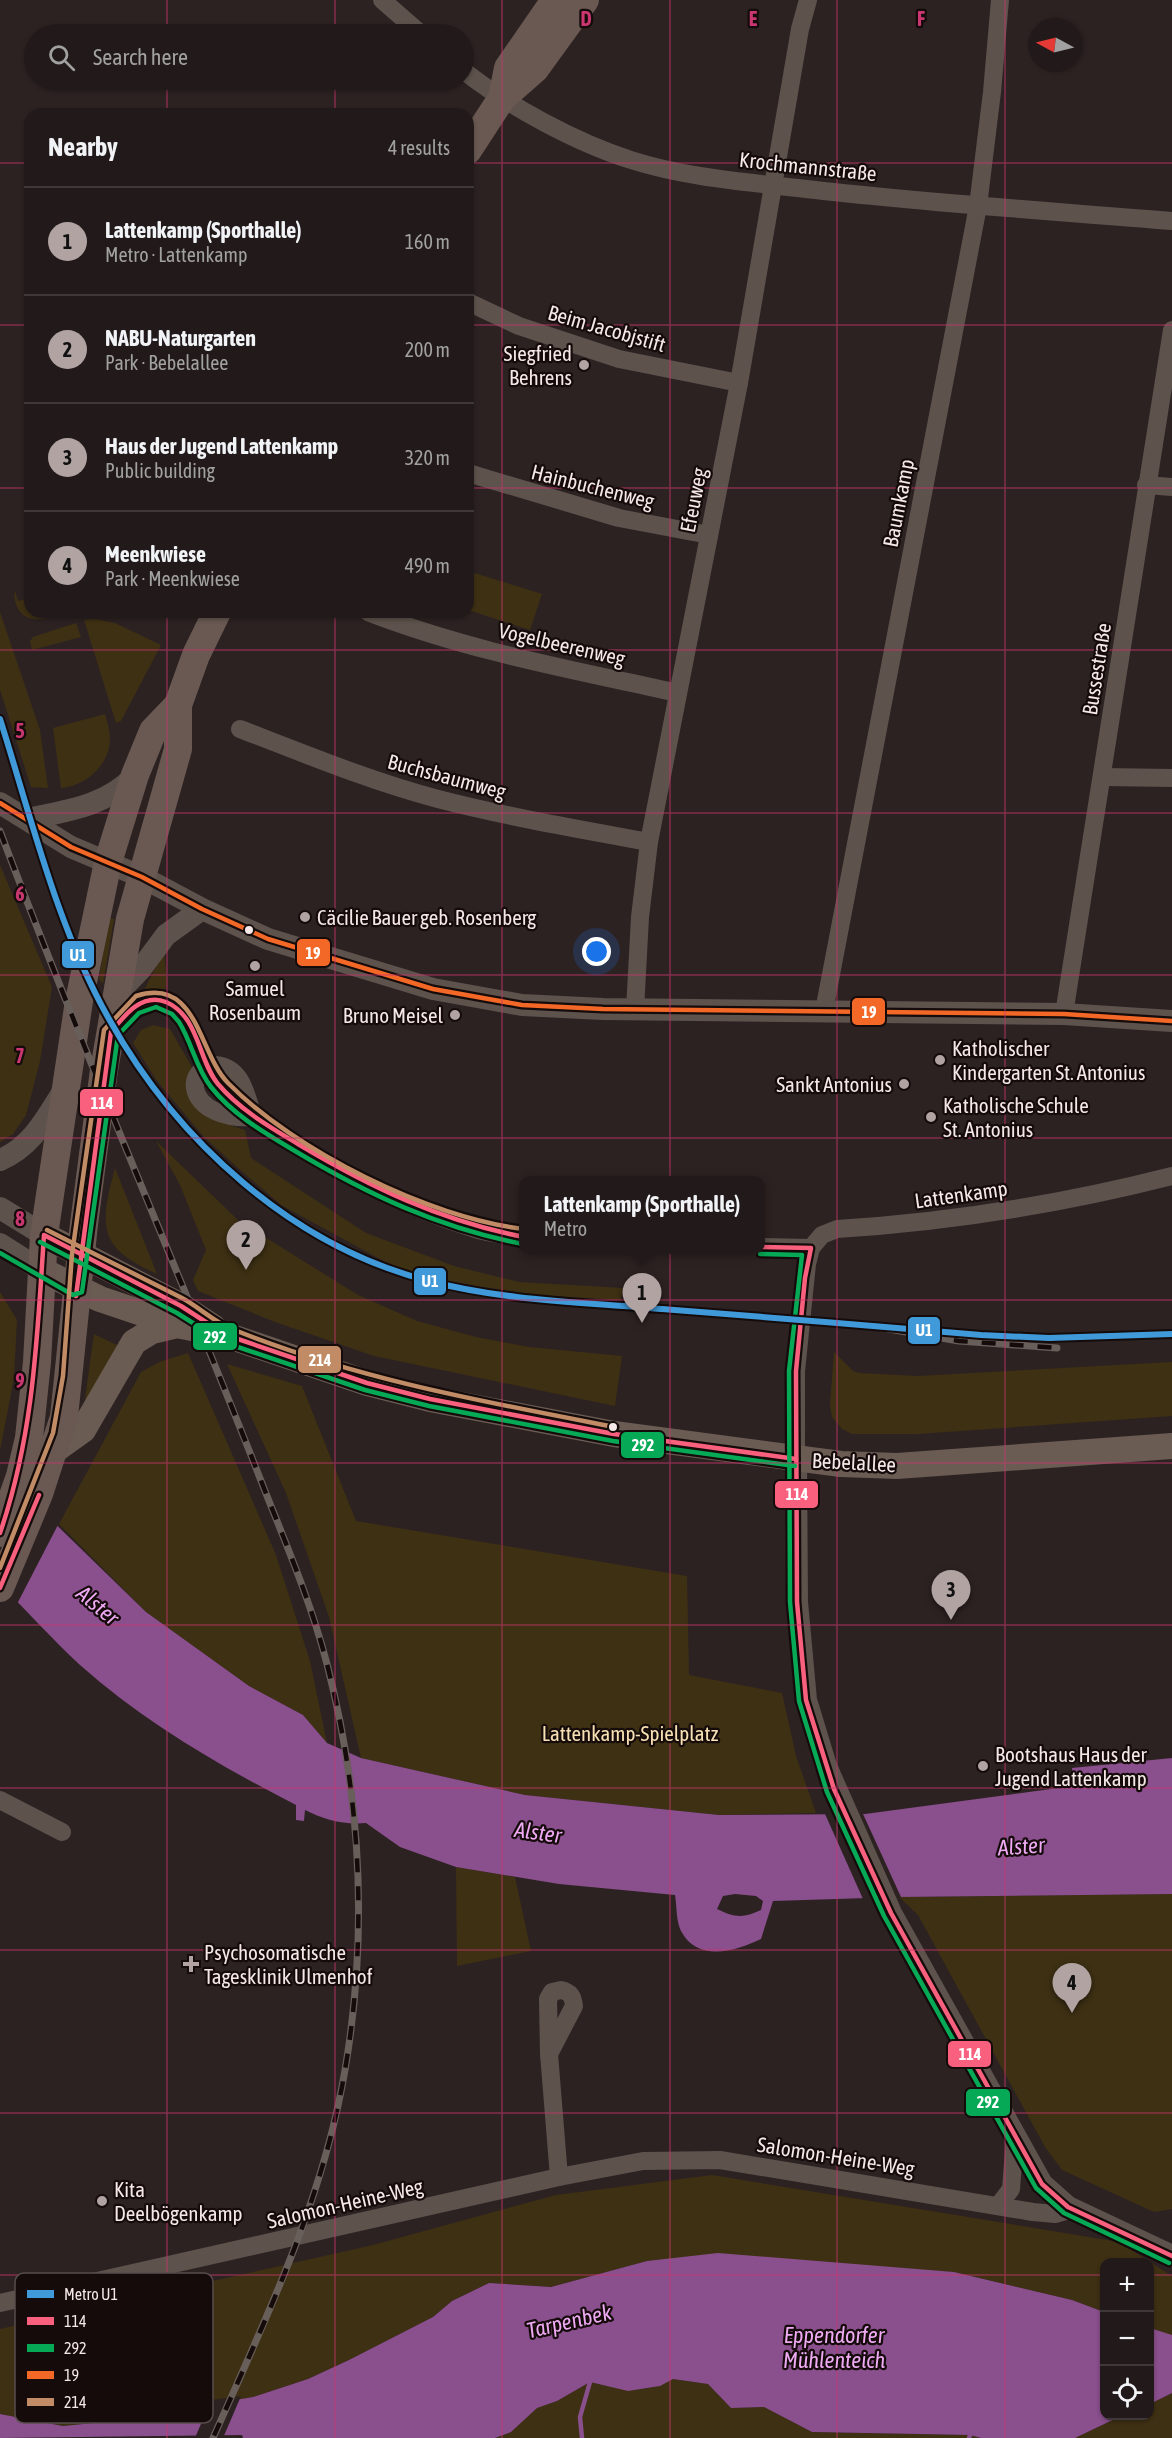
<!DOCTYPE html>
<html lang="en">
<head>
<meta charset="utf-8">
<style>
  :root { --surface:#221a1a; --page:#2e2727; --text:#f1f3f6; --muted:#a2a1a2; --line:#3f3839; --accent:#b0a3a2 }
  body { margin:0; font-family:"Asap Condensed",sans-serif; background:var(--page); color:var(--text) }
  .controls { position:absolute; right:18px; bottom:18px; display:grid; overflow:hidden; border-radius:12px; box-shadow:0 2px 4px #0004 }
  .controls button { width:54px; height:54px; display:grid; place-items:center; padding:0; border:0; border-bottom:2px solid var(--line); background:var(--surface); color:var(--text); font:30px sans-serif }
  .compass { position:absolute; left:1028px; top:18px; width:54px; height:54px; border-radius:50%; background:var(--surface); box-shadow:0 2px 4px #0004; rotate:277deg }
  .you { position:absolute; left:597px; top:952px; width:21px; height:21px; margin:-15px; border:4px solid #fff; border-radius:50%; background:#1a73e8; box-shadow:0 0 0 9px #1a73e833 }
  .badge { display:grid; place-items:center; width:39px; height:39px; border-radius:50%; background:var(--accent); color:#111; font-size:20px; font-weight:700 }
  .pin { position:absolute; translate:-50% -50px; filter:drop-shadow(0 2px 3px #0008) }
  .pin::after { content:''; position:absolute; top:32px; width:21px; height:18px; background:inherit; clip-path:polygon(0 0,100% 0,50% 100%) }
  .popup { position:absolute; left:519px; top:1176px; width:246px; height:78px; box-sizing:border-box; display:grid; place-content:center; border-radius:12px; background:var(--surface); filter:drop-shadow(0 2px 4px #0005); font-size:20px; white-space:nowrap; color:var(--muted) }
  .popup b { font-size:22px; color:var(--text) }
  .popup::after { content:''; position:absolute; left:50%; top:100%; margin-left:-12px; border:12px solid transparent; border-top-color:var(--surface) }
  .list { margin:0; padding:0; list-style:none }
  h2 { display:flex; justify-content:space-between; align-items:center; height:78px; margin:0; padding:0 24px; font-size:26px }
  h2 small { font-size:20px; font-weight:400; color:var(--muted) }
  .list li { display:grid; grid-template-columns:39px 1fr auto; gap:18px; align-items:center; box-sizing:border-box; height:108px; padding:0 24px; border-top:2px solid var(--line) }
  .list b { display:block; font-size:22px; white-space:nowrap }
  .list p { margin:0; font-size:20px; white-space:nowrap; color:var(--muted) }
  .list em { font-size:20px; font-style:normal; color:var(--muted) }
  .icon { flex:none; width:33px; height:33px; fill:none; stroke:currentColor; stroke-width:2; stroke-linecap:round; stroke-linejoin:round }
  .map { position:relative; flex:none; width:1172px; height:2438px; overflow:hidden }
  .search { position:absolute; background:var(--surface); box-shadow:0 2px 4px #0004; left:24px; top:24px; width:450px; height:66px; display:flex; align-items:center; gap:15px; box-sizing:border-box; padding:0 21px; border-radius:33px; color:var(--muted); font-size:22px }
  .panel { position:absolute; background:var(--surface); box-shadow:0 2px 4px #0004; left:24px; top:108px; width:450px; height:510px; border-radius:18px }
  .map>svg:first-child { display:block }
  .green { fill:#3e3013 }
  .water { fill:#8a4f8d; fill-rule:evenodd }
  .pier { fill:#2d2222 }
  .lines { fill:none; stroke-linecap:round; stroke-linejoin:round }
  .stream { stroke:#8a4f8d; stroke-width:4.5 }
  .minor { stroke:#5d524c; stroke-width:18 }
  .tertiary { stroke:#5d524c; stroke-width:22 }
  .secondary { stroke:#6a5c53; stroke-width:26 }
  .primary { stroke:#695952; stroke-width:28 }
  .rail-casing { stroke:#685e5a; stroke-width:7 }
  .rail { stroke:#140b0a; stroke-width:4.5; stroke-dasharray:14; stroke-linecap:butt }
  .bus-1-casing { stroke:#140b0a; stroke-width:9 }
  .bus-2-casing { stroke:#140b0a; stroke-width:9 }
  .bus-3-casing { stroke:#140b0a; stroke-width:9 }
  .bus-4-casing { stroke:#140b0a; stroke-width:9 }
  .bus-1 { stroke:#f8607d; stroke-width:4.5 }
  .bus-2 { stroke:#06aa56; stroke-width:4.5 }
  .bus-3 { stroke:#f36827; stroke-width:4.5 }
  .bus-4 { stroke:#c18c65; stroke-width:4.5 }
  .metro-1-casing { stroke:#140b0a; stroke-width:10 }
  .metro-1 { stroke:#409ad9; stroke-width:6 }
  .grid { fill:none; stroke:#ca3770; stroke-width:1.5; stroke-opacity:0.55 }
  .poi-dot { fill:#b0a3a2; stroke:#140b0a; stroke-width:2 }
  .bus-dot { fill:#f6e8e7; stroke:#140b0a; stroke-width:2 }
  .labels { text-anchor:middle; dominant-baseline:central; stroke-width:4.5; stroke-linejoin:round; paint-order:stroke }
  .street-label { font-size:21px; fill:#f6e8e7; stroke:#140b0a }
  .poi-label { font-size:21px; fill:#f6e8e7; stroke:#140b0a; text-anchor:start }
  .park-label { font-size:21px; fill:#f7e0b3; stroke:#140b0a }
  .water-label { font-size:22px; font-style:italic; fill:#efaaf4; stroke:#140b0a }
  .key { fill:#140b0a; stroke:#584d4c; stroke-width:1.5 }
  .key-label { font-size:16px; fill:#f6e8e7 }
  .grid-label { font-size:20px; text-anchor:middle; font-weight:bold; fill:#ca3770; stroke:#140b0a; stroke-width:4.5; stroke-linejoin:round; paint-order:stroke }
  .line-badge { stroke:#140b0a; stroke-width:2 }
  .badge-label { font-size:16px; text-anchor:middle; font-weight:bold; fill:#fff }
</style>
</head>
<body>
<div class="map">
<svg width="1172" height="2438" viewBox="0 0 1172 2438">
  <rect width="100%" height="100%" fill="#2d2222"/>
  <g class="green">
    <path d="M468 571 542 594 530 630 468 610Z"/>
    <path d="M15 591 18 601 30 598V612H67C49 618 25 628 16 604 14 599 14 594 15 591Z"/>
    <path d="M0 612 40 730 48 788 31 787 0 690Z"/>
    <path d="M95 619 115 623 161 645 121 721 116 723 84 620Z"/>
    <path d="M76 623 81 637 32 650 30 641 33 637Z"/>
    <path d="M105 714C107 722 110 730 110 738 110 765 86 786 61 788L53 728Z"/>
    <path d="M0 865 52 987 40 1061 26 1115 13 1134 0 1142Z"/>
    <path d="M109 918 114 919 103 984 99 979Z"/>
    <path d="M164 951 167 984 165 989 142 994Z"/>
    <path d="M153 1025 170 1029 192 1067C190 1074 185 1084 187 1091 192 1116 224 1123 245 1130L251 1158 366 1233 454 1266 519 1282 623 1288 621 1300 531 1295 437 1279 391 1265 281 1205 238 1168 204 1137 157 1081 133 1043 141 1030Z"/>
    <path d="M156 1141 239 1221 358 1295 417 1321 476 1337 529 1347 622 1356 615 1406 374 1356 275 1322 198 1291 193 1280 206 1250 180 1185Z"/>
    <path d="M115 1168 157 1274C98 1248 99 1227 115 1168Z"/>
    <path d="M0 1292 17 1320 14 1378 0 1451Z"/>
    <path d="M94 1334 121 1347 83 1413Z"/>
    <path d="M834 1352 853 1371 860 1373 918 1376 1172 1362V1416L918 1434H852L842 1429 832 1417 830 1405Z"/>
    <path d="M188 1353 276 1555 310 1661 327 1743 303 1715 249 1686 146 1612 59 1524 141 1372 159 1362Z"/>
    <path d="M227 1364 302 1386 356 1521 687 1576 689 1675 782 1693 796 1756 816 1813 719 1815 525 1795 361 1758 329 1617 286 1493Z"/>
    <path d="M456 1867 515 1877 531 1951 457 1966Z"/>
    <path d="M1172 1894V2209L1154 2212 1062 2170 1045 2147 918 1915 899 1897Z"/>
    <path d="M712 2175 1119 2242 1172 2276V2336L1150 2328V2262H1104V2312L1072 2300 954 2272 647 2261 551 2287 489 2283 452 2301 433 2317 349 2360 308 2379 253 2397 104 2422 63 2426 0 2414V2329L373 2245 556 2195Z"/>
    <path d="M673 2379 708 2384 731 2408 764 2407 812 2432 970 2435 981 2438H495L511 2432 536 2408 557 2401 590 2382C620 2389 645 2395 673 2379Z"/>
    <path d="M1172 2393V2438H1075L1121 2416H1150V2404Z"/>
  </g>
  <g class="water">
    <path d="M0 1470 146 1612 249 1686 303 1715 327 1743 361 1758 525 1795 719 1815 865 1814 1073 1786 1072 1768 1172 1758V1894L899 1897 773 1901 761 1939C736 1951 698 1963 681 1931 676 1921 677 1907 675 1895L559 1884 456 1867 400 1847 366 1823C344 1825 325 1820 305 1810L304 1821 296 1820V1805C222 1767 145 1723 80 1665 52 1639 27 1611 0 1584ZM735 1894 756 1896 763 1901 761 1910C744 1918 735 1918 717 1909L723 1896Z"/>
    <path d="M718 2253 954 2272 1072 2300 1104 2312V2416H1121L1075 2438H981L970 2435 812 2432 764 2407 731 2408 708 2384 673 2379 660 2386 628 2391 590 2382 557 2401 537 2408 511 2432 495 2438H243L242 2435 0 2438V2414L63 2426 104 2422 253 2397 308 2379 349 2360 433 2317 452 2301 489 2283 551 2287 647 2261Z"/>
    <path d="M1150 2328 1172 2335V2393L1150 2404Z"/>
  </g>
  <g class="pier">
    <path d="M0 1467 60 1521 17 1604 0 1587Z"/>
    <path d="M825 1814H863L901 1897 863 1899Z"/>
    <path d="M241 2396 223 2438H195L211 2400Z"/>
  </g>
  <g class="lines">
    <g class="stream">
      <path d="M582 2438 580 2417 590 2382"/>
      <path d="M969 2438 970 2435"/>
    </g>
    <g class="minor">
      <path d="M382 0 421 34"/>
      <path d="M464 71C508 106 577 143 631 160 687 178 748 182 806 189 927 203 1050 211 1172 221"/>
      <path d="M468 302 519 326 619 359 739 383"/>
      <path d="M468 473 619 518 709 535"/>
      <path d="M1146 485 1172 487"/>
      <path d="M368 612C468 651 574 670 678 693"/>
      <path d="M240 729C305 754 370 781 438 799 508 817 578 829 649 842"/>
      <path d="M1103 777 1172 778"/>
      <path d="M635 1010 640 917 649 842 739 383 800 29 808 0"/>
      <path d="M824 1011 978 206 992 92 1000 0"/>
      <path d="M1064 1014 1172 330"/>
      <path d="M112 1030 140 1002C200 991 190 1058 222 1088 285 1148 395 1205 479 1230 493 1234 509 1235 524 1237"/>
      <path d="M211 1065C241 1064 246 1093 253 1117 239 1118 228 1117 215 1111 193 1102 185 1075 211 1065Z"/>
      <path d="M760 1247 811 1248"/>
      <path d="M796 1459V1371L807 1264 811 1248 822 1235 837 1229C950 1222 1062 1204 1172 1176"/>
      <path d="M0 1800 62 1832"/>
      <path d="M561 1990C570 1992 573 1996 574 2006L549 2054 548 1999 552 1992Z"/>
      <path d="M549 2054 559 2177"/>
      <path d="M998 2206 1011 2189 1015 2137"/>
      <path d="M0 2303 559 2177 643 2161 720 2160 1033 2212 1055 2214 1072 2209"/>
    </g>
    <g class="tertiary">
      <path d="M0 803 71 847 142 877 202 909 268 939 433 989 522 1005 603 1009 1064 1014 1172 1021"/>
      <path d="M27 819C66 811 107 806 135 775"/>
      <path d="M118 993 140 970 166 935 202 909"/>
      <path d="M0 1160C31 1147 45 1120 62 1093"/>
      <path d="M0 1208 44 1235"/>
      <path d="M0 1244 41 1270"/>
      <path d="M796 1459 797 1602 806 1700 826 1766 891 1913 1042 2184 1068 2207 1172 2256"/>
    </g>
    <g class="secondary">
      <path d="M44 1235 181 1306 213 1327"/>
      <path d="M41 1270 100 1299 177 1325 226 1335 367 1383 430 1399 614 1434 841 1464 897 1466 1172 1446"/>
      <path d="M55 1450 83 1430 134 1342 152 1331 177 1325"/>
    </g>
    <g class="primary">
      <path d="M502 98 508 68 555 0"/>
      <path d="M468 150 502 98 535 69 585 0"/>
      <path d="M0 1533 20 1476 29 1438 37 1362 44 1235 79 1001 108 862 135 775 153 731 178 705"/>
      <path d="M0 1588 39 1494 64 1417 84 1224 104 1070 130 919 178 749V705L196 655 217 612"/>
    </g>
    <defs>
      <g id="rail">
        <path d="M0 831C57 982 119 1132 181 1282 210 1353 239 1424 267 1496 289 1551 312 1606 327 1664 361 1797 368 1935 345 2070 323 2201 266 2318 213 2438"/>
        <path d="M871 1326 959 1341 1057 1348"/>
      </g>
    </defs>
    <use href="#rail" class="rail-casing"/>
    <use href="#rail" class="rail"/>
    <defs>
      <g id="bus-1">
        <path d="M760 1247 811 1248 805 1278 796 1371 797 1602 806 1700 834 1789 891 1913 1042 2184 1068 2207 1172 2256"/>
        <path d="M76 1296 111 1032C124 1016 142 992 166 1002 199 1016 198 1060 218 1084 240 1110 270 1127 298 1144 370 1187 441 1221 524 1237"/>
        <path d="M0 1533C34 1434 37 1338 44 1235L181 1306 226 1335 367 1383 430 1399 614 1434 796 1459"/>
        <path d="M0 1588 39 1495"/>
      </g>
      <g id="bus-2">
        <path d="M40 1242 177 1313 223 1342 365 1390 429 1406 613 1441 795 1466"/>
        <path d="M0 1253 73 1295 82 1292 118 1035 139 1013 156 1007 172 1014 179 1022C192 1043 196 1068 211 1087 233 1115 265 1133 295 1151 367 1194 439 1228 523 1244"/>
        <path d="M760 1254 802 1255 789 1371 790 1602 799 1701 827 1792 884 1916 1036 2188 1064 2213 1169 2263"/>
      </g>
      <path id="bus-3" d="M0 803 71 847 142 877 202 909 268 939 433 989 522 1005 603 1009 1064 1014 1172 1021"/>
      <g id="bus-4">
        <path d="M47 1230C92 1253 137 1275 182 1298 199 1307 214 1322 232 1329 356 1379 485 1402 615 1427"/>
        <path d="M0 1568 53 1433 63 1376 72 1254 104 1030 136 996C198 976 198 1053 228 1083 295 1151 429 1218 524 1229"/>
      </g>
    </defs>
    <use href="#bus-1" class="bus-1-casing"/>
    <use href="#bus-2" class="bus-2-casing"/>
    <use href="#bus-3" class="bus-3-casing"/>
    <use href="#bus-4" class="bus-4-casing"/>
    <use href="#bus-1" class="bus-1"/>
    <use href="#bus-2" class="bus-2"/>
    <use href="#bus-3" class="bus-3"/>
    <use href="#bus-4" class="bus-4"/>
    <defs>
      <path id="metro-1" d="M0 719C32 820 57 927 109 1019 177 1141 292 1246 429 1281 505 1301 584 1302 662 1309 768 1317 875 1326 981 1335L1049 1338 1172 1334"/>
    </defs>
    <use href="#metro-1" class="metro-1-casing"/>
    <use href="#metro-1" class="metro-1"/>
  </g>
  <path class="grid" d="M167 0V34M335 0V34M502 0V2438M670 0V2438M837 0V2438M1005 0V2438M167 80V114M335 80V114M0 163H30M468 163H1172M0 325H30M468 325H1172M0 488H30M468 488H1172M167 612V2438M335 612V2438M0 650H1172M0 813H1172M0 975H1172M0 1138H1172M0 1300H1172M0 1463H1172M0 1625H1172M0 1788H1172M0 1950H1172M0 2113H1172M0 2275H1104M1150 2275H1172"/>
  <g class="poi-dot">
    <circle cx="584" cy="365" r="6"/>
    <circle cx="305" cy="917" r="6"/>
    <circle cx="255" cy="966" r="6"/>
    <circle cx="455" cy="1015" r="6"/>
    <circle cx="940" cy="1060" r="6"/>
    <circle cx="904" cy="1084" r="6"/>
    <circle cx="931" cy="1117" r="6"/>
    <circle cx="983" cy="1766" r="6"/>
    <path d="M188 1955h6v6h6v6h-6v6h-6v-6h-6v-6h6z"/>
    <circle cx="102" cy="2201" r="6"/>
  </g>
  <g class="bus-dot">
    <circle cx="249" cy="930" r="5"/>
    <circle cx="613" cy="1427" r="5"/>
  </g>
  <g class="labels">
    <g class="street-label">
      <text transform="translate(808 166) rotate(6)">Krochmannstraße</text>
      <text transform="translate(607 328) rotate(16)">Beim Jacobjstift</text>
      <text transform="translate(593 486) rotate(14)">Hainbuchenweg</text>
      <text transform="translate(693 500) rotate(-79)">Efeuweg</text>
      <text transform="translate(898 503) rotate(-79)">Baumkamp</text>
      <text transform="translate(562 644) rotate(13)">Vogelbeerenweg</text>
      <text transform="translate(1096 669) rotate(-81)">Bussestraße</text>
      <text transform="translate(447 776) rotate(15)">Buchsbaumweg</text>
      <text transform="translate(961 1194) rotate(-8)">Lattenkamp</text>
      <text transform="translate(854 1462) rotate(3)">Bebelallee</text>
      <text transform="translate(836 2156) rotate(9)">Salomon-Heine-Weg</text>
      <text transform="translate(345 2203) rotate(-13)">Salomon-Heine-Weg</text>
    </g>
    <g class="poi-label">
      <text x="572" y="353" text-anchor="end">Siegfried<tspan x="572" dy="24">Behrens</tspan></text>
      <text x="317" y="917">Cäcilie Bauer geb. Rosenberg</text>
      <text x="255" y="988" text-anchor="middle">Samuel<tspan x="255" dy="24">Rosenbaum</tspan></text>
      <text x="443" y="1015" text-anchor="end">Bruno Meisel</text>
      <text x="952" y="1048">Katholischer<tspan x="952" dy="24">Kindergarten St. Antonius</tspan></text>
      <text x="892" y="1084" text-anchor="end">Sankt Antonius</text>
      <text x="943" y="1105">Katholische Schule<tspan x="943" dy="24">St. Antonius</tspan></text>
      <text x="995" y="1754">Bootshaus Haus der<tspan x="995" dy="24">Jugend Lattenkamp</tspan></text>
      <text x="204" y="1952">Psychosomatische<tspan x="204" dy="24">Tagesklinik Ulmenhof</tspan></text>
      <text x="114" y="2189">Kita<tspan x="114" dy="24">Deelbögenkamp</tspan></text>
    </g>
    <g class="park-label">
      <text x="630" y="1733">Lattenkamp-Spielplatz</text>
    </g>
    <g class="water-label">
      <text transform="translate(98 1605) rotate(40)">Alster</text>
      <text transform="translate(538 1832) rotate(8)">Alster</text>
      <text transform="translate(1021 1846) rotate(-4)">Alster</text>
      <text transform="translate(569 2321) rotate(-13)">Tarpenbek</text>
      <text x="834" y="2335">Eppendorfer<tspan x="834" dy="25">Mühlenteich</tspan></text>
    </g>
  </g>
  <rect x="15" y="2273" width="198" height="150" rx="9" class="key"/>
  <rect x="27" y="2290" width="27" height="8" fill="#409ad9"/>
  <rect x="27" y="2317" width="27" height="8" fill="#f8607d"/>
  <rect x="27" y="2344" width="27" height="8" fill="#06aa56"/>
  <rect x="27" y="2371" width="27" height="8" fill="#f36827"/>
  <rect x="27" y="2398" width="27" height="8" fill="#c18c65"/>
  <g class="key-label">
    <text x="64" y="2300">Metro U1</text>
    <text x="64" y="2327">114</text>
    <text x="64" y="2354">292</text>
    <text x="64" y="2381">19</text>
    <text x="64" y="2408">214</text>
  </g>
  <g class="grid-label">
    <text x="586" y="26">D</text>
    <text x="753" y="26">E</text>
    <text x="921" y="26">F</text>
    <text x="20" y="738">5</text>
    <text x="20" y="901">6</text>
    <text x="20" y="1063">7</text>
    <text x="20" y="1226">8</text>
    <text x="20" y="1388">9</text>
  </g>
  <g class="line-badge">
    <rect x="296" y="938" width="35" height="29" rx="6" fill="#f36827"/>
    <rect x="61" y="940" width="34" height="29" rx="6" fill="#409ad9"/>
    <rect x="851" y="997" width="35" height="29" rx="6" fill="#f36827"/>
    <rect x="79" y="1088" width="45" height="29" rx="6" fill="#f8607d"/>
    <rect x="413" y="1267" width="34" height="29" rx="6" fill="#409ad9"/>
    <rect x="907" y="1316" width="34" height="29" rx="6" fill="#409ad9"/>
    <rect x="192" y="1322" width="46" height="29" rx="6" fill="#06aa56"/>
    <rect x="297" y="1345" width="45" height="29" rx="6" fill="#c18c65"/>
    <rect x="620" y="1431" width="45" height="28" rx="6" fill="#06aa56"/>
    <rect x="774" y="1480" width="45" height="29" rx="6" fill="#f8607d"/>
    <rect x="947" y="2040" width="45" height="28" rx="6" fill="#f8607d"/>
    <rect x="965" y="2088" width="46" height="29" rx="6" fill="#06aa56"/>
  </g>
  <g class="badge-label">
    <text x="313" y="959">19</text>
    <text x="78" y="961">U1</text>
    <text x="869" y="1018">19</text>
    <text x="102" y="1109">114</text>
    <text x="430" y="1287">U1</text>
    <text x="924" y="1336">U1</text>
    <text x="215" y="1343">292</text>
    <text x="320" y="1366">214</text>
    <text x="643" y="1451">292</text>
    <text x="797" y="1500">114</text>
    <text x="970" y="2060">114</text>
    <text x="988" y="2108">292</text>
  </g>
</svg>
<div class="controls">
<button>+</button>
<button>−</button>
<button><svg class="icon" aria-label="locate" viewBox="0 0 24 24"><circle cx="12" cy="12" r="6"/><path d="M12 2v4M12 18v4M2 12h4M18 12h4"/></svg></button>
</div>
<svg class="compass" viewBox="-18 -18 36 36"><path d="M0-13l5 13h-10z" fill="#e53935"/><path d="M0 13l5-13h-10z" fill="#a2a1a2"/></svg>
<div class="you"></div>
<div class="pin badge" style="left:642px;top:1323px">1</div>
<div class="popup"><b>Lattenkamp (Sporthalle)</b>Metro</div>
<div class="pin badge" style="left:246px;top:1270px">2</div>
<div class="pin badge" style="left:951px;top:1620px">3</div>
<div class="pin badge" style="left:1072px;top:2013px">4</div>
<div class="search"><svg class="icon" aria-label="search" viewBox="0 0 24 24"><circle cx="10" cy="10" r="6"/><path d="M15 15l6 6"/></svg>Search here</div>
<section class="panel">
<h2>Nearby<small>4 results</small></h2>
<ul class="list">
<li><span class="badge">1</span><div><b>Lattenkamp (Sporthalle)</b><p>Metro · Lattenkamp</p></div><em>160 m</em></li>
<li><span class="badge">2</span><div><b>NABU-Naturgarten</b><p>Park · Bebelallee</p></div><em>200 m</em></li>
<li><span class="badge">3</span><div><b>Haus der Jugend Lattenkamp</b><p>Public building</p></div><em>320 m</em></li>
<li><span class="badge">4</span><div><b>Meenkwiese</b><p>Park · Meenkwiese</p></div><em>490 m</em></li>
</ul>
</section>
</div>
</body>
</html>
